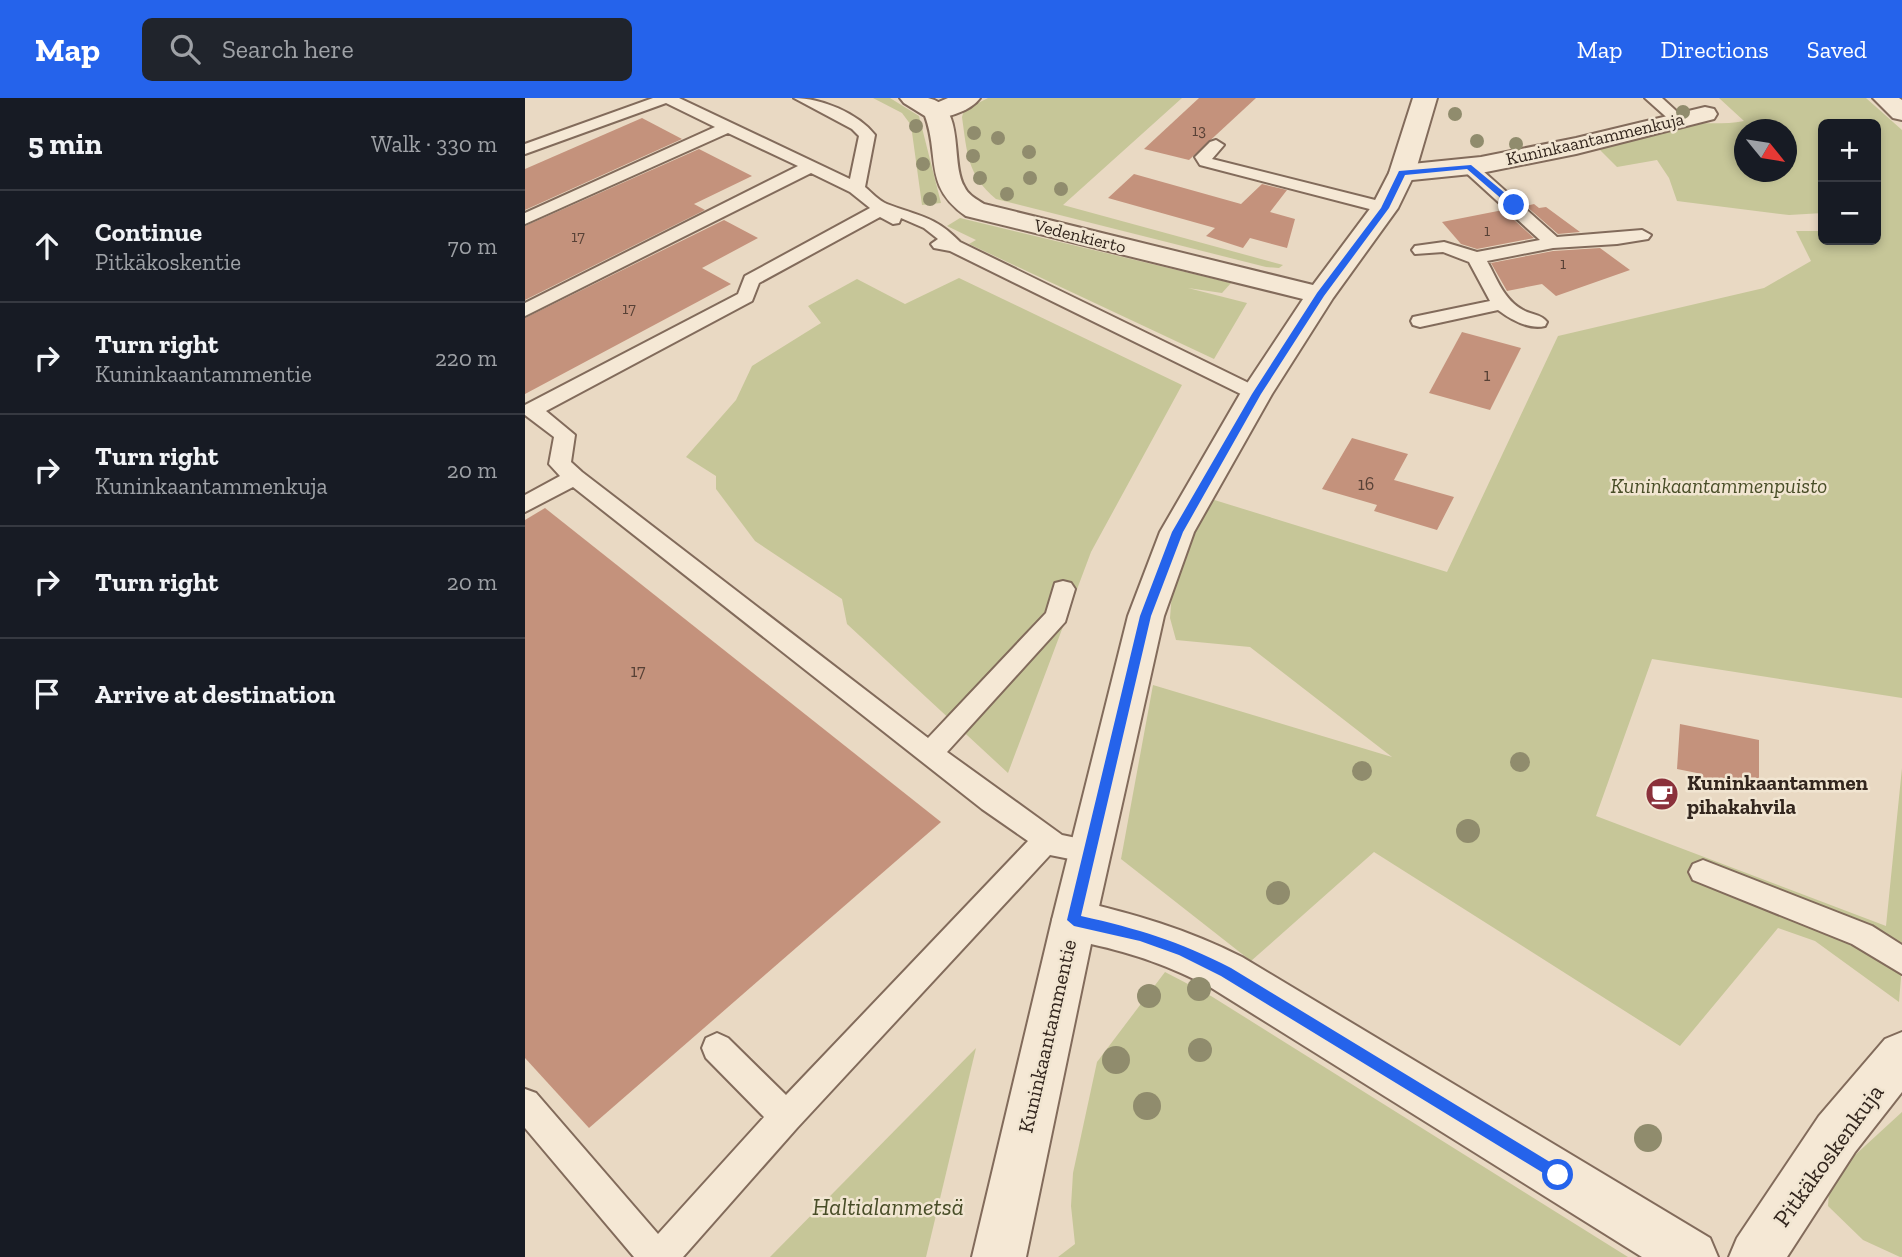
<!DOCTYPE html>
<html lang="en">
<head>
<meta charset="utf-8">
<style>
  :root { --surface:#171b24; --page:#20242c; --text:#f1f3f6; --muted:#9ea1a6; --line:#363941; --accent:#2563eb }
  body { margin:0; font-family:"Zilla Slab",serif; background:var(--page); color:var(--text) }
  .controls { position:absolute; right:21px; top:21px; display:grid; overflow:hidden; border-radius:10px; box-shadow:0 4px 10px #0003 }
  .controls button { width:63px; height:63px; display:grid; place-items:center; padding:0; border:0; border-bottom:2px solid var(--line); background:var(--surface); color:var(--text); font:35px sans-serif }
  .compass { position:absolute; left:1209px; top:21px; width:63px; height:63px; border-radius:50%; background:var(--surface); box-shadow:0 4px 10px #0003; rotate:120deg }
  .stop { position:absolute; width:21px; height:21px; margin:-16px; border:5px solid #2563eb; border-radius:50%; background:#fff }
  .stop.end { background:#2563eb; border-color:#fff; box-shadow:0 2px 7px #0008 }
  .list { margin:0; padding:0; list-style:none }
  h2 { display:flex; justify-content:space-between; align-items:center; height:91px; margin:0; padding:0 28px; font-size:30px }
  h2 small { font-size:23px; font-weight:400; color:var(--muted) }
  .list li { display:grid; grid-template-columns:46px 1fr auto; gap:21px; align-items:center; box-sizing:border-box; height:112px; padding:0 28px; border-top:2px solid var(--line) }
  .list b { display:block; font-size:26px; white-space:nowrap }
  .list p { margin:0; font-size:23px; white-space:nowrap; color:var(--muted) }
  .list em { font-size:23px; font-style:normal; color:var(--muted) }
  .icon { flex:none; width:38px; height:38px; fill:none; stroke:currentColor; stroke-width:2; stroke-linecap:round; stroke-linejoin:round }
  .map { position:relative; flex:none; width:1377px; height:1159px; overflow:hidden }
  header { display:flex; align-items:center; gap:42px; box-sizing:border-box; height:98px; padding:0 35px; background:var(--accent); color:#fff }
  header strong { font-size:33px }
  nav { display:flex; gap:38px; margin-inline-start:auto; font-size:24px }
  .search { width:490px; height:63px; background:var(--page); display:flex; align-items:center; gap:18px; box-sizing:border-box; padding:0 24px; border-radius:10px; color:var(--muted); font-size:26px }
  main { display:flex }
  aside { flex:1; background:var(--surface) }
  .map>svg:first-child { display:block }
  .green { fill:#c6c698; fill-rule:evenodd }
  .building { fill:#c4927c }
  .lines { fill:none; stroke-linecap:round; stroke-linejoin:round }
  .service-casing { stroke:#826b5b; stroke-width:4 }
  .minor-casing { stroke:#826b5b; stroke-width:4 }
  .tertiary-casing { stroke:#826b5b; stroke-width:4 }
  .service { fill:#f5e8d5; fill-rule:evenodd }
  .minor { fill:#f5e8d5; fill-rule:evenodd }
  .tertiary { fill:#f5e8d5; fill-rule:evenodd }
  .tree { fill:#908c6d }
  .route { fill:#2563eb }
  .labels { text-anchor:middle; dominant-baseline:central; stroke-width:5; stroke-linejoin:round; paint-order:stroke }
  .far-number-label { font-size:16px; fill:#574136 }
  .far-street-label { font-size:18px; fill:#33261e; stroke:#f1e5d1 }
  .number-label { font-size:18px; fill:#574136 }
  .park-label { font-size:21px; font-style:italic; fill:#484d27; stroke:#f1e5d1 }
  .poi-label { font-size:21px; font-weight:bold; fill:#33261e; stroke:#f1e5d1; text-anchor:start }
  .street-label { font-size:21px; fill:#33261e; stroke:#f1e5d1 }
  .near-street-label { font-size:24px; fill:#33261e; stroke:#f1e5d1 }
  .near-park-label { font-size:24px; font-style:italic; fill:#484d27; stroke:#f1e5d1 }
</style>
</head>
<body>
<header>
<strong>Map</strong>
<div class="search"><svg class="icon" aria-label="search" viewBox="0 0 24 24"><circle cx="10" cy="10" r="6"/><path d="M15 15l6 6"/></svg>Search here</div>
<nav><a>Map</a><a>Directions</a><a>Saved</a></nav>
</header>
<main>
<aside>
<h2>5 min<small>Walk · 330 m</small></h2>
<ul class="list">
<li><svg class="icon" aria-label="ahead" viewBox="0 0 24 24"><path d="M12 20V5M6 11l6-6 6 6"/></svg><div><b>Continue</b><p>Pitkäkoskentie</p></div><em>70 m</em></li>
<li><svg class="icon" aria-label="right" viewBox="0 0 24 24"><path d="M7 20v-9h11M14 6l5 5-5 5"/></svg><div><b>Turn right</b><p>Kuninkaantammentie</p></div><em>220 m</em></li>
<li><svg class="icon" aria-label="right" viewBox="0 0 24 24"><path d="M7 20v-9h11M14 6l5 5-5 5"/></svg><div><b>Turn right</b><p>Kuninkaantammenkuja</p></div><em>20 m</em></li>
<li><svg class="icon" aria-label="right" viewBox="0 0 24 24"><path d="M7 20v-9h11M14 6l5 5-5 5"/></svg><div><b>Turn right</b></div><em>20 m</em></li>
<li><svg class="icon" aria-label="arrive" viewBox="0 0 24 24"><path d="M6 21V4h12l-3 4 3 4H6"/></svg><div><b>Arrive at destination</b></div></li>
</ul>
</aside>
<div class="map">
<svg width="1377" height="1159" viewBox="0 0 1377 1159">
  <rect width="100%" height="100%" fill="#e9d9c3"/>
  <g class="green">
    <path d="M348 0H365L394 18 416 105 397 107 386 27 377 15Z"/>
    <path d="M463 0H657L538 107 758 167 754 170 741 169 471 101C442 77 442 54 437 19L439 12Z"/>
    <path d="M1194 0H1341L1377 32V600L1127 561 1071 718 1361 828 1377 670V867L1374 904 1290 843 1253 830 1155 948 849 754 726 863 596 761 628 587 867 659 725 549 651 542 645 520 647 494 677 409 683 400 922 474 1033 238 1239 190 1286 163 1271 133H1298V142H1351V26H1298V115L1264 117 1152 103 1144 80 1132 62 1092 69 1071 48C1099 41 1129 30 1158 26 1179 24 1199 27 1219 23ZM1220 32H1262V74H1220Z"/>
    <path d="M435 120 706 185 697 195 663 190 722 205 689 261 444 146 451 142 422 128Z"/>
    <path d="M434 180 657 287 566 454 483 675 322 526 317 501 230 443 191 391V378L161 359 211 302 227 268 296 225 283 208 332 181 380 206Z"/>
    <path d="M640 874 686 898 1103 1159H533L550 1146 546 1108 548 1075 572 964Z"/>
    <path d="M451 950 401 1159H245Z"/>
    <path d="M1377 1014V1159H1375L1338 1142 1303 1108 1305 1080Z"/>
  </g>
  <g class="building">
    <path d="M674 0H731L664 62 619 51Z"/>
    <path d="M117 20 157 41 0 112V71Z"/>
    <path d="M174 51 227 78 169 106 180 112 0 202V128Z"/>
    <path d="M609 76 716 106 737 86 762 92 745 114 770 121 762 150 725 140 718 150 681 138 690 130 583 100Z"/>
    <path d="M1009 106 1014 110 1021 109 1055 134 1033 136 1001 108Z"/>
    <path d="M978 112 1009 140 952 151 936 146 917 124Z"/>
    <path d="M199 122 233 140 177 170 206 186 0 296V220Z"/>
    <path d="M1075 150 1105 172 1031 198 1017 186 982 193 966 165 1028 153Z"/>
    <path d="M937 234 996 250 965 312 904 295Z"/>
    <path d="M827 340 883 356 869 382 929 399 912 432 849 413 852 407 797 391Z"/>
    <path d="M20 410 416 724 64 1030 0 960V422Z"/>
    <path d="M1155 626 1234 642V688L1207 683V694L1177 688V676L1152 671Z"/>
  </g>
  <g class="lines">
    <defs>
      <g id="service">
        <path d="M128 0H154L325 81 334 38 327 31 269 0C296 0 333 15 350 37L340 89C346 94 354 103 362 106 393 118 410 118 435 144L738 292 741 296 738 300H724L425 153 409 150 406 146 413 141 399 130 376 120 374 125 368 126 355 119 234 185 227 203 21 313 50 337 46 364 57 374 403 640 521 515 530 485 538 483 546 485 550 491 540 524 422 654 537 737 575 745 579 753 575 761 565 765 525 757 272 1030 158 1159H109L0 1030V991L11 995 133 1136 239 1019 181 960 177 950 181 940 192 935 203 940 261 997 503 743 457 711 48 389 0 414V397L35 378 24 366 29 339 0 317V307L213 196 220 178 345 110 325 94 286 75 0 218V205L273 68 203 35 0 126V115L190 29 141 5 0 56V46Z"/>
        <path d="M1120 0H1137L1161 22 1158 25H1148Z"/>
        <path d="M691 42 699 47 687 61 866 106 868 110 860 115 675 67 670 59 685 44Z"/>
        <path d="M943 63 949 65 1032 139 1117 132 1126 137 1123 141 1092 146 1028 150 962 163C972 181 979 202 998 212 1006 217 1016 216 1022 224L1020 228C1004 232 985 221 973 212L895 229 888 227 886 223 888 219 965 203 944 164 918 154 890 156 887 152 890 148 919 144 952 154 1015 142 937 71 935 68Z"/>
        <path d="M1178 762 1347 828 1377 847V876L1327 846 1168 782 1164 774 1168 766Z"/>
      </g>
      <g id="minor">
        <path d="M423 0H455C446 13 417 23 402 19L399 14 402 9Z"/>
        <path d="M1348 0H1374L1377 2V22L1368 20Z"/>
        <path d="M1180 9 1189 11 1192 16 1189 21 1051 56 956 75 877 83 868 80 864 75 868 70 877 67 956 59 1051 40Z"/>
        <path d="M549 802C610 816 661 831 717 859L1185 1140 1193 1159H1117L685 889C644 868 611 856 566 846L501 1159H447L527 822 533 808Z"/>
        <path d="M1377 934V994L1330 1054 1262 1159H1204L1212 1140 1294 1018 1360 941Z"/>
      </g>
      <path id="tertiary" d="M375 0C384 0 395 0 403 0 441 8 425 62 439 88 443 97 451 101 459 106L788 187 847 108 864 75 888 0H912L890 75 873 110 808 200 747 296 669 434 639 518 571 822 565 836 549 842 533 836 527 822 603 518 635 434 715 296 778 201 441 118C398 88 415 59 400 18L379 5Z"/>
    </defs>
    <use href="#service" class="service-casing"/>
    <use href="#minor" class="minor-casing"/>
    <use href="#tertiary" class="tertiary-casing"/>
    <use href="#service" class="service"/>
    <use href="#minor" class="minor"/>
    <use href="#tertiary" class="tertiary"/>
  </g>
  <g class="tree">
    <circle cx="1158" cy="14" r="7"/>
    <circle cx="930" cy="16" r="7"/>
    <circle cx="391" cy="28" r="7"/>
    <circle cx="449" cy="35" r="7"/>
    <circle cx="473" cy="40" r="7"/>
    <circle cx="952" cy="43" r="7"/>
    <circle cx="991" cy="46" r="7"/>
    <circle cx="504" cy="54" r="7"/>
    <circle cx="448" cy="58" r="7"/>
    <circle cx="398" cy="66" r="7"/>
    <circle cx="455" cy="80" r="7"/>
    <circle cx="505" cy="80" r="7"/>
    <circle cx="536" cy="91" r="7"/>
    <circle cx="482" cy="96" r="7"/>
    <circle cx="405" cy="101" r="7"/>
    <circle cx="995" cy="664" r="10"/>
    <circle cx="837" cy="673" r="10"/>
    <circle cx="943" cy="733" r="12"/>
    <circle cx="753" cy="795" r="12"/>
    <circle cx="674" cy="891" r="12"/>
    <circle cx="624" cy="898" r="12"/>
    <circle cx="675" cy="952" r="12"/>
    <circle cx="591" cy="962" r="14"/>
    <circle cx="622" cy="1008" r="14"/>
    <circle cx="1123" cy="1040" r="14"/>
  </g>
  <path class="route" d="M946 67 992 105V109H986L942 71 880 77 864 110 799 198 736 296 658 434 626 518 556 818C614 831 653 843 706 870L1038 1072 1040 1077 1038 1082 1033 1084 696 878 654 857 615 843 549 828 542 822 615 518 647 434 727 296 792 195 856 110 874 73Z"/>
  <defs>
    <symbol id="cafe-disc" viewBox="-11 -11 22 22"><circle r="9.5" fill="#8b313b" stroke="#f1e5d1"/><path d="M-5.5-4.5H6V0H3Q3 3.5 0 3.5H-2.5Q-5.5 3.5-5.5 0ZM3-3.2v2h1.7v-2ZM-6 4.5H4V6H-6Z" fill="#fff"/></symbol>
  </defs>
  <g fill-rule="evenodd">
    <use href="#cafe-disc" x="1118" y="677" width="38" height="38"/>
  </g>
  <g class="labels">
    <g class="far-number-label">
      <text x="674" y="32">13</text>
      <text x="962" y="132">1</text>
      <text x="53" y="138">17</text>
      <text x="1038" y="165">1</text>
      <text x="104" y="210">17</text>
    </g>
    <g class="far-street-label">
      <text transform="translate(1070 41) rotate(-13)">Kuninkaantammenkuja</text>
      <text transform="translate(555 138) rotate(14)">Vedenkierto</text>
    </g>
    <g class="number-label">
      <text x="962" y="277">1</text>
      <text x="841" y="386">16</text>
      <text x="113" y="573">17</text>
    </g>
    <g class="park-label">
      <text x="1194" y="387">Kuninkaantammenpuisto</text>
    </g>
    <g class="poi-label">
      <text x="1162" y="684">Kuninkaantammen<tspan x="1162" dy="24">pihakahvila</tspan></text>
    </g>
    <g class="street-label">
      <text transform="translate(522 938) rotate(-77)">Kuninkaantammentie</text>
    </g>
    <g class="near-street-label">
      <text transform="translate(1303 1057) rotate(-54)">Pitkäkoskenkuja</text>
    </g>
    <g class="near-park-label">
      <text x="363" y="1108">Haltialanmetsä</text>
    </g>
  </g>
</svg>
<div class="controls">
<button>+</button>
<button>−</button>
</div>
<svg class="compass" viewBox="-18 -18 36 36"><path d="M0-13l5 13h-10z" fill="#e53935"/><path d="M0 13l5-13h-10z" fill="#9ea1a6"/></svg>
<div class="stop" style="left:1033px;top:1077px"></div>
<div class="stop end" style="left:989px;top:107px"></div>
</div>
</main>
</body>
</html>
